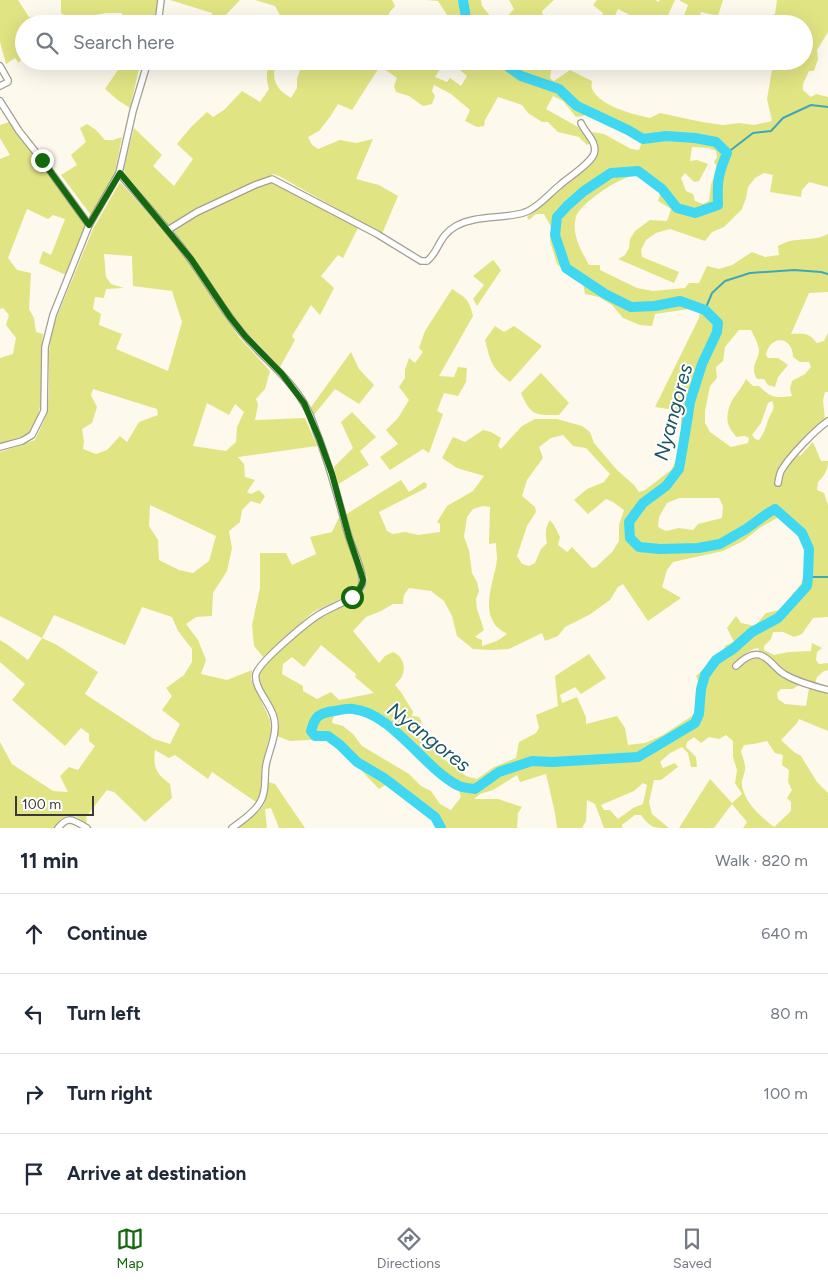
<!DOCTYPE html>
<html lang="en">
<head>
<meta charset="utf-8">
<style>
  :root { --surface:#fff; --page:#f6f6f7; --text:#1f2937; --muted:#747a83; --line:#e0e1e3; --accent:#14690f }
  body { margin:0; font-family:Figtree,sans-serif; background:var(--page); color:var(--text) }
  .scale { position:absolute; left:15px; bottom:12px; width:79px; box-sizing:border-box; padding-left:5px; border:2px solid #3b3935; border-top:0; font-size:14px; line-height:18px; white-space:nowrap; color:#3b3935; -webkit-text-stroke:4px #fff; paint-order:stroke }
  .stop { position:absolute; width:15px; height:15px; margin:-11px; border:4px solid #14690f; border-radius:50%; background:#fff }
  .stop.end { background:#14690f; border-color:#fff; box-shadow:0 1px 5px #0008 }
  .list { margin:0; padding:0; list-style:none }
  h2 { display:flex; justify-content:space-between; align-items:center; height:65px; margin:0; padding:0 20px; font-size:21px }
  h2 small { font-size:16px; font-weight:400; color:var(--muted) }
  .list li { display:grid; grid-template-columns:32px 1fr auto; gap:15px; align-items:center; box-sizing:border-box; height:80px; padding:0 20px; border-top:1px solid var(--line) }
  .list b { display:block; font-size:19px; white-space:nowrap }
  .list em { font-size:16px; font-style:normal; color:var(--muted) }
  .icon { flex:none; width:28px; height:28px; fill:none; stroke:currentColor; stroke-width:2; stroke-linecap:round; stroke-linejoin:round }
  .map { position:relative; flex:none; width:828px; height:828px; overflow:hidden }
  .search { position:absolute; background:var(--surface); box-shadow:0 5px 20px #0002; left:15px; right:15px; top:15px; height:55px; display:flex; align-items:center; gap:12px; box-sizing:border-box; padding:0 18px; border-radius:28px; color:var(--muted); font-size:19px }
  .sheet { height:385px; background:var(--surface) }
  nav { display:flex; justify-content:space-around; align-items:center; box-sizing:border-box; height:70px; border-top:1px solid var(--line); background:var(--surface); font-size:14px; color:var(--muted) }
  nav a { display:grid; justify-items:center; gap:2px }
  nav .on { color:var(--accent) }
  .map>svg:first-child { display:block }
  .green { fill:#e0e483; fill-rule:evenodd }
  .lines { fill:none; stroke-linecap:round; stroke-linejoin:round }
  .stream { stroke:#3ea8b9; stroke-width:2 }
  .river { stroke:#40d7f1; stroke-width:10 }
  .street-casing { stroke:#a49f94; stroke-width:8 }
  .street { stroke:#fff; stroke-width:5.5 }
  .route { stroke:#14690f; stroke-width:6 }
  .labels { text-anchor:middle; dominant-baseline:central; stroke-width:4; stroke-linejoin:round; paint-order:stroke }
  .water-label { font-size:20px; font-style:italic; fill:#1a5762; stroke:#fff }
</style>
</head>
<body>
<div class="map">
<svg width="828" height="828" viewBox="0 0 828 828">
  <rect width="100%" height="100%" fill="#fef9ed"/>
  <g class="green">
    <path d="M0 0H18L29 17 43 16 52 23 51 24H24V54L19 63 15 58 6 64 0 42Z"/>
    <path d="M61 0H158L154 24H121L122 13H106L95 15 96 21H103L102 24H62L66 16 61 13Z"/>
    <path d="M170 0H240L222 19V24H212V13Z"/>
    <path d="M255 0H392L395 6 389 13 388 24H281V17L275 6Z"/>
    <path d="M427 0H481L482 6 495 22 503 21 514 9 509 0H554L542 11 543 17 549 24H462L456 16 449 18 438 1Z"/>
    <path d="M597 0H656L658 2 660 0H675L668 15 670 17 668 24H648L618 9C612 22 612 24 597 24L602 19 603 13 593 5Z"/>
    <path d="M679 0H723L718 16 701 12 699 21 683 18 688 5Z"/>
    <path d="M777 0H828V32L817 50 818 59 814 71H809L803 84V90L811 97 816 94 828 97V187L809 182 802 190 801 197 770 192 773 175 764 173 755 178 748 187 746 198 742 209 724 227 712 232 705 241 670 229 656 233 646 240 641 250 642 257 679 272 674 283 618 259 625 255 629 248 630 239 635 231 650 220 667 221 671 209 658 201 661 191C653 185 645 176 635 176 622 175 579 204 576 217 571 234 581 250 589 265H600V270L637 288 653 291 685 288 689 283H699L707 266 719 269 732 265 752 252 765 257 779 255 778 246C782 244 786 242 790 241 803 238 815 241 828 234V292L809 293 791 334C804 334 808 332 817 343L824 341 828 333V392H825L823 400 825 420 785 460 778 471 776 484 780 487C783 470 787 467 798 455L800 456 813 442 821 461H828C828 470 825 475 818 482L817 490 824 493 828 505V617L813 618 802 634 794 637 783 632H773L771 639 764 646V650L774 655 789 652 811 651 812 643 822 648 817 652 816 660 819 664 828 663V670L824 671 817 677 815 684 784 673 760 652 758 648C747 650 740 658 733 666L736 667C744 662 751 659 760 658L768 663 781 677 800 684 793 689H781L777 693 778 699 785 704 806 706 809 688 828 692V731L799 719 797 723 781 740 794 752 801 756 817 782 828 793V828H743L747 822 732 804 714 828H679L710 779 732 803 742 794 735 783 737 770 733 757V741L726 735 719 739 709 737 701 743 694 737 687 742 686 747 696 757 697 767H691L688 753 682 747 670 753 660 762 663 768 675 763 678 767 661 780H654L649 802 652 814 669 828C653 828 651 828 641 815H635L622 825V828H604L595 804 587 800 586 821 582 828H557L555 813 546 774 520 782 517 775 493 790 480 794 474 799H498L522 807 518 813 517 828H439L433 819 392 786 387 784 379 789 341 749 327 741 310 740 290 741 277 736C277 732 279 728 279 724 279 703 250 690 262 668 269 655 316 617 330 611 340 606 353 605 361 596 365 591 366 584 367 578L345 515 401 480 409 492 424 482 427 484 426 488 379 512 387 531 393 534 405 532 418 535 440 532V524L437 522 447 506 473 491 484 476 457 468 442 458 453 437 465 442 483 430 491 432 501 438 498 446 501 449 522 426 535 419H557L582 426 590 432 594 443 617 470 634 485 639 492 645 490 671 470 678 457 681 444V411L655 407 699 318 700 311 689 309 655 314 652 326 640 325 623 318 612 305 599 297 585 294 583 284 573 279 557 264 550 241 551 227 544 214H536L529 220 527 217 594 160 598 154V143L594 139 592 132 604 134 631 149 639 150 642 142 615 129 587 114 583 116 576 117 563 101 553 96 546 109 578 127 590 143 587 145 579 137 558 132 548 122H542L528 113 522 105 498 97 485 120 484 126 477 127 465 121 470 110 451 94 434 85 432 91 435 96 432 104 423 106 409 96 396 92 394 86 397 78 380 66 352 110 338 104 330 117 319 131 308 137 312 145 318 149 340 140 356 143 373 139 356 179 379 185 398 196 382 234 279 176 273 174 194 211 168 227 125 175 124 168 134 128 162 155 153 166 174 186 193 159 177 144 191 127 207 112 213 117 224 110 242 91 260 102 269 89C266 79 266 72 270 61H277C270 79 276 89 291 98L297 88V79L303 61H433L440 69 435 77 447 82 450 78 461 86 467 76 449 61H558L552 63 550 78 554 81 570 70 592 81C592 83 591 87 592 89 601 107 633 114 650 118L660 113 702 122 723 125 739 123 754 125 772 121 767 99 772 70 771 61H804V24H768L767 21 770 16 775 14ZM692 147 709 148 716 151 717 157 714 162C721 170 713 176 711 185 710 190 710 196 709 201L703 204 695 201 693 194 686 191 681 178 685 173 694 182 699 181 708 164 697 160 690 161ZM739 330H751C754 336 758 343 759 349 759 362 749 365 757 379H764L768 385 775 387 778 377 788 365 778 358H768L766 355C770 334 793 336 793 357L800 362H809L811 367 805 374 792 381 790 389 792 396C773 398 772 398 759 386H753L746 379C742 387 740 389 735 396 729 403 725 418 729 426 730 430 734 433 736 437L745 436 749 438 748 443 731 447 710 432 705 423V411L710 386 717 378 716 367 723 361 725 347ZM772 401C776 409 771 412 768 420 765 430 765 431 759 440L755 439 752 435 761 423 768 403ZM563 435 573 446 586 448 610 474 604 482 587 489 574 500 588 514 606 499 613 502 624 510 619 525V541L612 552 596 567 592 568 572 547 567 552 558 545 560 537 554 525 550 520C545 528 545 534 547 543L541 549 535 563 529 566 522 564 517 556 527 526 536 512 535 507 522 496 527 480 543 458 539 447 551 438ZM679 498H719L723 506 722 518 698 524 693 530 679 528 666 531 658 527 659 517 667 503ZM483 506 490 507 489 544 496 543C496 548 497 554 497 559 495 580 480 608 497 627 500 630 504 632 507 634L497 641 482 646V640L475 637 484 630 477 609 476 599 479 591 477 582 472 573 469 550 464 537 467 517 473 509ZM779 517 799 534 806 549V569L801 584 780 610 766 613 755 626 741 623 736 616 727 628 734 642 726 645 720 654 696 676 698 681 697 706 692 716 663 735 645 743 628 745 625 728 617 716 586 724V717L577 697 562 703 560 695 575 687 581 694 606 678 589 654 555 676 558 706 536 715 539 728 536 733 519 742 516 758 494 767 477 779 466 776 440 756 418 734 417 727 422 722 419 717 412 716 413 711C406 702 403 693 395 685 397 682 400 680 401 678 407 668 403 656 393 652L385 656 379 663 353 631 366 617 381 611 393 604H403L404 595 409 588 431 591 444 601 452 616 457 636 473 649 491 650 509 649 542 633 545 641 558 636 565 627 589 615 610 600 618 587 623 584 648 621 681 598 662 587 667 570 673 562 723 551 743 541 761 527ZM321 645 356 674 355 677 374 693 339 700 331 692 317 699 303 691V686L282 674 283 664 292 657 304 667ZM356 712 374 718 397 736 448 784 459 790 461 797 451 810 440 804 431 791 421 786 409 774 362 746 353 734 343 726 332 723C333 710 346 713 356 712ZM767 741 775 753 783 755 782 765 789 770 788 782 792 790 787 798 791 802V811L774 827C761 817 745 803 742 786 741 780 744 776 745 770 746 764 742 756 741 751L744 745 754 744ZM643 783 647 785 643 804 633 808 618 819 610 810H604L601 805 634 791Z"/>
    <path d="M124 61H142L138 73 130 108 119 101 105 89Z"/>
    <path d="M9 122 40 161 88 226 66 275 39 263 43 251 51 255 65 219 53 215 48 219 27 209 8 258 17 270 31 273 29 309 34 318 36 332 43 334C40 359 47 418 29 434 21 441 10 442 0 445V358L13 354 16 338 6 325 9 315 3 308 0 309V159L10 155 0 138V125Z"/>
    <path d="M87 124 96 130 105 140H113L122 137 115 172 91 215 61 175 77 165 71 155 86 142 80 128Z"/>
    <path d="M273 181 358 228 343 258 338 255 321 276 334 288 320 315 311 305 292 336 295 340 280 367 234 319 174 231 197 215 265 182Z"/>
    <path d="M120 182 181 250 239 337 270 371 265 389 256 399 258 405 255 420 305 418 317 446 238 457 244 464 245 477 255 480 247 492 251 494 259 490 265 496 260 504 251 501 242 510 240 522 229 531 232 548 227 571 213 593 212 616 196 617 186 624 198 640 206 660 201 674 227 680 252 670 251 679 270 720 271 731 262 765 260 794 256 802 212 772 208 779 175 755 169 758 155 750C153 768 156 773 170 784L172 798 145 822 114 792 107 790 86 817 87 824 77 817 69 815 61 819 54 828H0V742L12 764 53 791 68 792 60 776 69 767 78 770 95 746 89 741V734L81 728 65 746 12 700 25 684 0 662V640L8 645 28 660 42 638 0 616V452L35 440C39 431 45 421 47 411 52 383 45 354 53 326L93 229ZM104 254 132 256 133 286 172 291 182 322 168 371 116 349 122 334 99 325 101 314 93 309 95 297 104 298 106 289 124 288 111 284 106 277ZM93 389 157 409 158 415 139 422 127 442 120 436 107 450 96 454 83 449 84 441 82 429 92 423 97 407 91 395ZM207 403 229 415 235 404 244 412 237 427 236 442 226 451 193 446ZM150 505 216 536 209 561 193 573 179 570 159 560 158 540 149 526ZM142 607 172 617 178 631 192 649V662L184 675 166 688 172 696 162 710 180 724 170 744 154 739 85 694 98 672 57 645 42 638 54 615 125 645Z"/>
    <path d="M493 260 501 270 477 306 473 299 484 285 473 276Z"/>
    <path d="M452 289C466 298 469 299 473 316L439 376 454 377 458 367 467 368 466 382 458 396 444 393 437 411 443 414 429 453 423 449 390 470 380 457 398 444 386 430 398 418 409 400 399 387 405 378V370L409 358 415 363 423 352 419 348 425 331Z"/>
    <path d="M495 326 504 332 514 326 542 346 510 382C491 367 491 363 485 340Z"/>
    <path d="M351 352 359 369 374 385 359 404 335 389 313 416 311 407Z"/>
    <path d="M541 373 569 403 559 415C535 415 531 416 521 393Z"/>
    <path d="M352 412 376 437 360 451 369 465 337 485 334 467 353 448 341 422Z"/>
    <path d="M339 517 358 574 359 582 355 589 344 597 313 612 263 657 254 646 252 625 260 588V553H286L292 565 316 554 310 537 332 532Z"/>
    <path d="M268 782 275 784 305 828H279L271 808 265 809 267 828H236L259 811 265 803Z"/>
  </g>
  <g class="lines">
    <g class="stream">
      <path d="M727 153 753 133 771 131 783 118 811 105 828 107"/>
      <path d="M705 310 712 293 725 281 750 273 794 270 821 272 828 274"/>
      <path d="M808 577H828"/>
    </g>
    <g class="river">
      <path d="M463 0 467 24"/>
      <path d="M441 828 435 817 384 778 357 762 340 745 328 736H315L311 731C315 716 319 713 334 711 340 710 348 708 353 709 392 713 423 767 457 785 462 788 469 788 475 789L499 772 532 761 552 762 638 757 695 723 699 714 701 689 705 675 716 660 733 649 752 632 778 618 807 586 808 577 809 549 802 533 775 509 768 513 746 529 720 544 698 548 660 549 639 547 630 538 629 522 643 503 666 486 679 469 687 422 690 402 702 364 717 332 718 323 705 310 680 301 655 306 631 307 605 294 566 268 555 235 557 217 567 206 584 191 611 173 638 171 662 189 677 208 695 213 718 205C717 182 718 174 727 153L716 142 695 138 666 136 643 139 628 130 577 106 559 89 521 76 500 61"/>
    </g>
    <defs>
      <g id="street">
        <path d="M158 24 161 0"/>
        <path d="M148 61 133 111 119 173C143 202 169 229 191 260 209 285 224 312 244 335 264 359 290 378 305 405 310 413 313 422 316 431 330 465 338 499 348 534 351 545 365 575 362 584 357 601 333 605 320 614 308 621 259 662 256 674 253 687 271 704 274 718 278 733 269 750 266 765 264 777 267 793 259 804 253 814 241 821 232 828"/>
        <path d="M0 66 8 80V82L0 86"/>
        <path d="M0 101 19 131 42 160 89 225"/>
        <path d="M168 230 197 212 255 185 272 179 377 234 421 261H427C439 252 438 236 456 226 476 215 501 219 523 213 525 212 529 211 530 210 541 204 550 193 560 185 569 177 589 165 594 154 598 142 585 133 581 123"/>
        <path d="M0 447 22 441 32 435 44 411 45 347 53 315 89 225 119 173"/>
        <path d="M778 483C779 479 779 475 781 471 789 457 815 430 828 421"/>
        <path d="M736 666C742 660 751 652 760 655 770 658 775 669 784 674 797 682 813 686 828 690"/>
        <path d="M58 828C69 814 74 821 87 828"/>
      </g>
    </defs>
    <use href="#street" class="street-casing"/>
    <use href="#street" class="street"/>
  </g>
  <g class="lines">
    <path class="route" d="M42 160 89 225 120 173 191 259 230 317 245 336 282 374 304 403 319 438 332 474 349 537 361 573 363 580 362 584 358 592 352 597"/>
  </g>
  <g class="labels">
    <g class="water-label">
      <text transform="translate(673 412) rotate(-75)">Nyangores</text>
      <text transform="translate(429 737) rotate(38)">Nyangores</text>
    </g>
  </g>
</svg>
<div class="scale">100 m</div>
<div class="stop" style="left:352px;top:597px"></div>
<div class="stop end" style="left:42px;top:160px"></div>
<div class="search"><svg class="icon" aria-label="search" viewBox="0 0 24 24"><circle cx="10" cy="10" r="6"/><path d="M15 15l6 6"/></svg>Search here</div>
</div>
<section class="sheet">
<h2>11 min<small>Walk · 820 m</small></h2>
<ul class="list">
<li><svg class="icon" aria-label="ahead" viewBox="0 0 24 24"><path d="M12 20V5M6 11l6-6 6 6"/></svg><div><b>Continue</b></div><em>640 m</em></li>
<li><svg class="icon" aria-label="left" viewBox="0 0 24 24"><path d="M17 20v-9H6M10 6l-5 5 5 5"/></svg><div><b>Turn left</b></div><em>80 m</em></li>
<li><svg class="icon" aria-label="right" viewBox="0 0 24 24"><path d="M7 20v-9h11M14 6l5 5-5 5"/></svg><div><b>Turn right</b></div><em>100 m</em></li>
<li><svg class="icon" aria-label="arrive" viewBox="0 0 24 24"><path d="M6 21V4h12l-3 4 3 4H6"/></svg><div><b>Arrive at destination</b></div></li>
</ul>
</section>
<nav>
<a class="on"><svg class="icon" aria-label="map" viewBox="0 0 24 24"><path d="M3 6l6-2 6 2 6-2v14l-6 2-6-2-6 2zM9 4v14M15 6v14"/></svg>Map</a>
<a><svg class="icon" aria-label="directions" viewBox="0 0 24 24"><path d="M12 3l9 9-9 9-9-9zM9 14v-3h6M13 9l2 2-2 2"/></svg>Directions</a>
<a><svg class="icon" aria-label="saved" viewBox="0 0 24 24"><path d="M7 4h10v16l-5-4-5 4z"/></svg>Saved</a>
</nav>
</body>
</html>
